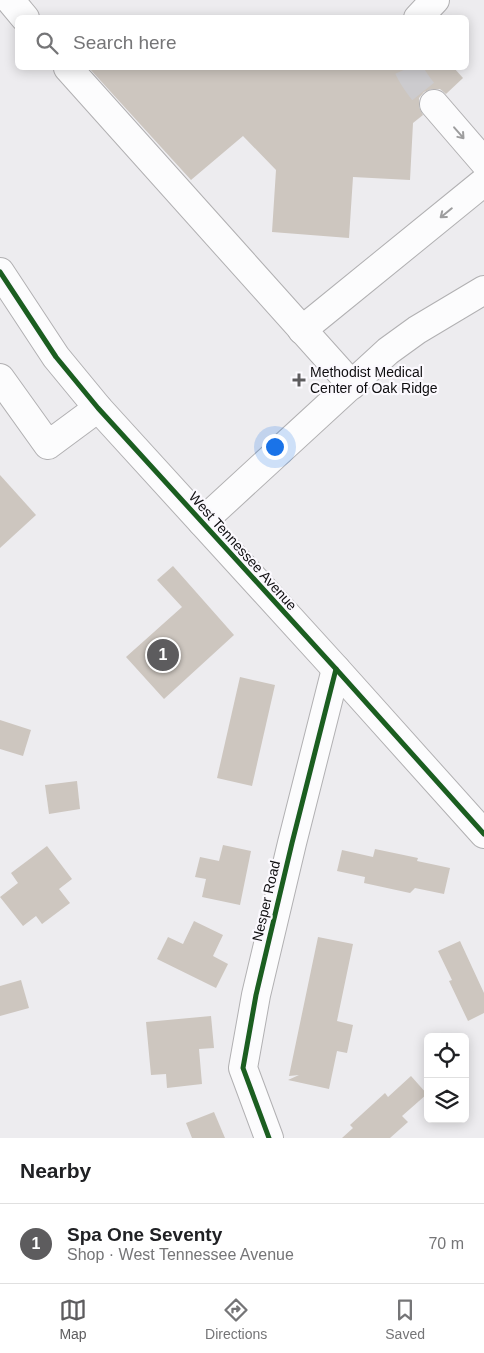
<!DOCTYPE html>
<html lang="en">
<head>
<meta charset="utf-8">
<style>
  :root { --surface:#fff; --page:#f2f2f2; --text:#202124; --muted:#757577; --line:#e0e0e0; --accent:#5d5c5e }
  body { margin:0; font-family:Helvetica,sans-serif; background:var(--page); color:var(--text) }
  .controls { position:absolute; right:15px; bottom:15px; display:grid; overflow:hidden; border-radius:8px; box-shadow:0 2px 12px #0003 }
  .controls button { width:45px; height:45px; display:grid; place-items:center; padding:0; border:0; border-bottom:1px solid var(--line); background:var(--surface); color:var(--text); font:25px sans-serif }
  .you { position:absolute; left:274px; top:446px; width:18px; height:18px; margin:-12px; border:4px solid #fff; border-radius:50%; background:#1a73e8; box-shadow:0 0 0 8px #1a73e833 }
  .badge { display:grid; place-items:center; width:32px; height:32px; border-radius:50%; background:var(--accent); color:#fff; font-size:16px; font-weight:700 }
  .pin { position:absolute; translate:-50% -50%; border:2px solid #fff; box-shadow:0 1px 5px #0006 }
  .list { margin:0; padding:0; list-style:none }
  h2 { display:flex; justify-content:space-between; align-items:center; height:65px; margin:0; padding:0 20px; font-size:21px }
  h2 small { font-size:16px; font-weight:400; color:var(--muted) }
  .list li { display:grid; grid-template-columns:32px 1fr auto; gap:15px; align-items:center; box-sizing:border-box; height:80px; padding:0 20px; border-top:1px solid var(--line) }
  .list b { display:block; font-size:19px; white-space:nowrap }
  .list p { margin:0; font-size:16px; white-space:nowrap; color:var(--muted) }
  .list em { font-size:16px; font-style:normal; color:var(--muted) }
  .icon { flex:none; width:28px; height:28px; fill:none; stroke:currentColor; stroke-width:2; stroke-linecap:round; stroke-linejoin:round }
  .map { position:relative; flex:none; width:484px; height:1138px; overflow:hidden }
  .search { position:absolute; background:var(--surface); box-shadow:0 2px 12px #0003; left:15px; right:15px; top:15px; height:55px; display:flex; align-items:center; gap:12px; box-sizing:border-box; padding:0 18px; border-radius:8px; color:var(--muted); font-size:19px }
  .sheet { height:145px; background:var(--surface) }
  nav { display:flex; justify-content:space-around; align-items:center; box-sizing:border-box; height:70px; border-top:1px solid var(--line); background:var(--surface); font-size:14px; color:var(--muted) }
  nav a { display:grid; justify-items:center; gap:2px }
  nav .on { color:var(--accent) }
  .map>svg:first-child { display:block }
  .building { fill:#cdc6bf }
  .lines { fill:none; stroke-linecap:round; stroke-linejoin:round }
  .minor-tunnel { stroke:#cccbce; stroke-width:28; stroke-dasharray:28 14; stroke-linecap:butt }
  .minor-casing { stroke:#b1b0b2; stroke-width:30 }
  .minor { stroke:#fcfcfd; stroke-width:28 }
  .cycleway-casing { stroke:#fbf9fe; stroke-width:8 }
  .cycleway { stroke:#1b5e20; stroke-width:5 }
  .oneway { stroke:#9d9d9e }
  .poi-dot { fill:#5d5c5e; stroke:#fbf9fe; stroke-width:2 }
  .labels { text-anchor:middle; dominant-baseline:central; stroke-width:4.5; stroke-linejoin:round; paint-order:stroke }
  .poi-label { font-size:14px; fill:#0f0e10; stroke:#fbf9fe; text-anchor:start }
  .street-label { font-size:14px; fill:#0f0e10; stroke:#fbf9fe }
</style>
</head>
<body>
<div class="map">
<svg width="484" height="1138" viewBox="0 0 484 1138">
  <rect width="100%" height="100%" fill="#edecef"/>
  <g class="building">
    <path d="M89 68H454L463 78 446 94 440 89H432L424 92 419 98V107L423 115 413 123 410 180 353 177 349 238 272 232 276 170 243 136 191 180Z"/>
    <path d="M0 475 36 515 0 548Z"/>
    <path d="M173 566 234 635 164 699 126 657 182 607 157 580Z"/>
    <path d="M240 677 275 685 252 786 217 778Z"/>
    <path d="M0 720 31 730 23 756 0 749Z"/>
    <path d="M77 781 80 809 49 814 45 785Z"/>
    <path d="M223 845 251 851 240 905 202 897 206 879 195 877 200 857 219 861Z"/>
    <path d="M47 846 72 879 59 889 70 903 42 924 36 916 23 926 0 897 18 883 11 873Z"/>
    <path d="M375 849 418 858 417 861 450 868 444 894 415 888 410 893 364 883 365 877 337 871 342 850 373 857Z"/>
    <path d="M194 921 223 935 213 956 228 964 216 988 157 959 168 937 183 944Z"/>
    <path d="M318 937 353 944 337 1021 353 1025 347 1053 337 1051 329 1089 288 1080 299 1075 289 1076Z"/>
    <path d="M460 941 484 993V1013L468 1021 449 981 452 980 438 951Z"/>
    <path d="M21 980 29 1008 0 1016V986Z"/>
    <path d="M211 1016 214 1048 199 1049 202 1084 167 1088 166 1074 151 1075 146 1022Z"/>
    <path d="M411 1076 427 1094 402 1116 408 1122 390 1138H342L353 1128 350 1125 385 1093 388 1097Z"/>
    <path d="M214 1112 225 1138H192L186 1123Z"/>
  </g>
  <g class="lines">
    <path class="minor-tunnel" d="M408 68C414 81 424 93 434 104"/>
    <defs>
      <g id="minor">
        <path d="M10 0 25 18"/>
        <path d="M418 18 435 0"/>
        <path d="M68 68 352 385"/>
        <path d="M434 104 484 162"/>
        <path d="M0 272 56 357 98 408 336 669 484 834"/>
        <path d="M302 330 484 182"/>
        <path d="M0 378 48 445 98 408"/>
        <path d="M202 522 388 351 417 330 484 290"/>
        <path d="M269 1138 243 1068 256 995 292 843 336 669"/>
      </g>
    </defs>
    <use href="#minor" class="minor-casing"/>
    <use href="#minor" class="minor"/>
    <defs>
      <g id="cycleway">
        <path d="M0 272 56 357 98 408 336 669 484 834"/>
        <path d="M269 1138 243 1068 256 995 292 843 336 669"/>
      </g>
    </defs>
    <use href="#cycleway" class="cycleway-casing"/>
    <use href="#cycleway" class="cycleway"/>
  </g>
  <defs><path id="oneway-shaft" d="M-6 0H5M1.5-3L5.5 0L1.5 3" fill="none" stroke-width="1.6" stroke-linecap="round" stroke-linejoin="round" transform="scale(1.25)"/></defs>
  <g class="oneway">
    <use href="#oneway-shaft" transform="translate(459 133) rotate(49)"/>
    <use href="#oneway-shaft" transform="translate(446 213) rotate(141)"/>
  </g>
  <path class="poi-dot" d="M296.5 372.5h5v5h5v5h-5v5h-5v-5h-5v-5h5z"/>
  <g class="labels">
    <g class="poi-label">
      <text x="310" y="372">Methodist Medical<tspan x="310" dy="16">Center of Oak Ridge</tspan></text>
    </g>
    <g class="street-label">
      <text transform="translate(243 551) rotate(48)">West Tennessee Avenue</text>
      <text transform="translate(266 901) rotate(-77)">Nesper Road</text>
    </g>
  </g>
</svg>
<div class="controls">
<button><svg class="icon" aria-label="locate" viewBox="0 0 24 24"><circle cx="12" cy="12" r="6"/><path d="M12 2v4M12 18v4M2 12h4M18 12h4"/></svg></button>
<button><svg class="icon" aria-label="layers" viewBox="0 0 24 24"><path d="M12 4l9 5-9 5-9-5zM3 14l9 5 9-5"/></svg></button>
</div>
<div class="you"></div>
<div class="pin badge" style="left:163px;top:655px">1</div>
<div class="search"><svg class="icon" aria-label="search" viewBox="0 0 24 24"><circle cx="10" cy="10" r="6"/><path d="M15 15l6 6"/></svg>Search here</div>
</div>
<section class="sheet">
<h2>Nearby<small></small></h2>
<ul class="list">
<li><span class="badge">1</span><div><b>Spa One Seventy</b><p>Shop · West Tennessee Avenue</p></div><em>70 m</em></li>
</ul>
</section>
<nav>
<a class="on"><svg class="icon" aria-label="map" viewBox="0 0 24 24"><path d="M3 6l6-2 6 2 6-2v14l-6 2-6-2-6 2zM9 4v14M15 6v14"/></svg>Map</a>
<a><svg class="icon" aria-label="directions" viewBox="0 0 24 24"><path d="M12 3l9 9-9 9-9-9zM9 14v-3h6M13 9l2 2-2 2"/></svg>Directions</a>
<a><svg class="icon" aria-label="saved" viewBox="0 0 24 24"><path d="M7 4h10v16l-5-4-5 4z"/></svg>Saved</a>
</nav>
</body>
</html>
